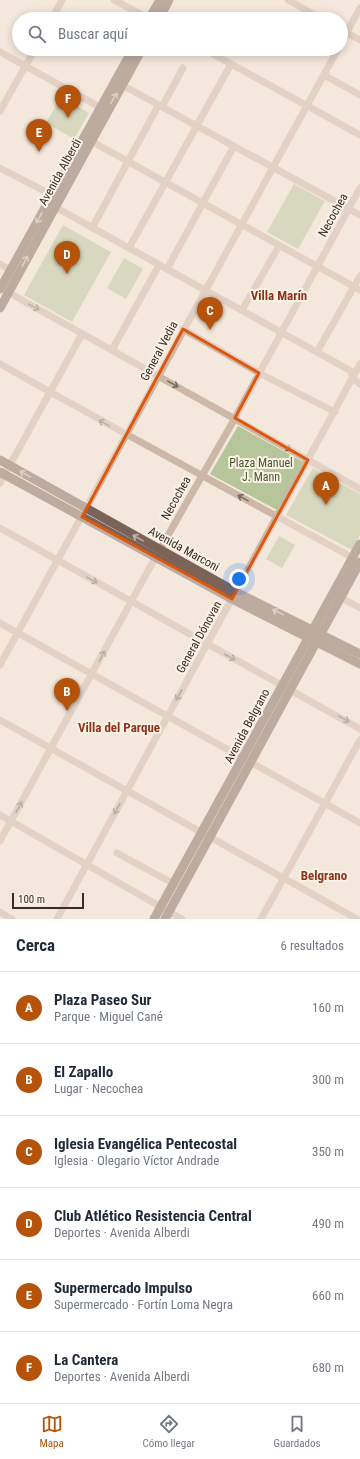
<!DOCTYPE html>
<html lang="es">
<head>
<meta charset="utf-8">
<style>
  :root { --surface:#fff; --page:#f6f6f7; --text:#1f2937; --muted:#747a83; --line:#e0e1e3; --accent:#b45309 }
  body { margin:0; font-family:"Roboto Condensed",sans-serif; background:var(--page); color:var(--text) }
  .scale { position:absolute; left:12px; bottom:10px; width:72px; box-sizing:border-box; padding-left:4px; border:2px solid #392d28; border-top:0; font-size:11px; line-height:14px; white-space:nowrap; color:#392d28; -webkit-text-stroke:3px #fbf2e8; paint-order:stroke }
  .you { position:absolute; left:239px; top:579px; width:14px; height:14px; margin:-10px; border:3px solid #fff; border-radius:50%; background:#1a73e8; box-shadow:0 0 0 6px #1a73e833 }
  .badge { display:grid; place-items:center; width:26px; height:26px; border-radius:50%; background:var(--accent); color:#fff; font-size:13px; font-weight:700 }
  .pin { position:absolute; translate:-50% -33px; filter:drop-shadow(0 1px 2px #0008) }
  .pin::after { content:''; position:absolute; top:21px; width:14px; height:12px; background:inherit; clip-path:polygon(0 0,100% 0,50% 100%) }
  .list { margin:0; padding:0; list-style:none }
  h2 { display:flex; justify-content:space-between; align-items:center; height:52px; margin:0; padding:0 16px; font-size:17px }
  h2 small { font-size:13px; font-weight:400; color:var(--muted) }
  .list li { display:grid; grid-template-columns:26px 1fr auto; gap:12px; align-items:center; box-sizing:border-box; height:72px; padding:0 16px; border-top:1px solid var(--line) }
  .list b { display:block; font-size:15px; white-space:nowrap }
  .list p { margin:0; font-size:13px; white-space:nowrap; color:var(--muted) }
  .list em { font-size:13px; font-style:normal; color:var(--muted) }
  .icon { flex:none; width:22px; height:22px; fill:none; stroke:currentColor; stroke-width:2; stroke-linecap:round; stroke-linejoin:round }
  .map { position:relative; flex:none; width:360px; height:919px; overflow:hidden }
  .search { position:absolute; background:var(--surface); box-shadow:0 2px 10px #0003; left:12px; right:12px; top:12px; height:44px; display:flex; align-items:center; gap:10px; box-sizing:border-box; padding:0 14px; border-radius:22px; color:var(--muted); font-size:15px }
  .sheet { height:484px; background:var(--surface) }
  nav { display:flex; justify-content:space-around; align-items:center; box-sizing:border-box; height:56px; border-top:1px solid var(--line); background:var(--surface); font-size:11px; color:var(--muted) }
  nav a { display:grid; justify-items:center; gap:2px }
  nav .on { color:var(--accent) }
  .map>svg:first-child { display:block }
  .green { fill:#b7c59a }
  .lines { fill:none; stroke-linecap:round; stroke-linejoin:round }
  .minor { stroke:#cdb7a6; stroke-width:7 }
  .major { stroke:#7c6357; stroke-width:9 }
  .oneway { stroke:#c2b2a7 }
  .oneway2 { stroke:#7c6b61 }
  .marked { fill:none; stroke:#df570d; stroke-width:3; stroke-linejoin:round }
  .labels { text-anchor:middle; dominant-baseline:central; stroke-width:4; stroke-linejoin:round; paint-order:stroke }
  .street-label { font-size:12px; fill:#392d28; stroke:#fbf2e8 }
  .park-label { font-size:12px; fill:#495929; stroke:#fbf2e8 }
  .neighbourhood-label { font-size:13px; font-weight:bold; fill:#8f331a; stroke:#fbf2e8 }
</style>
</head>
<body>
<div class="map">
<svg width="360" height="919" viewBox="0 0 360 919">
  <rect width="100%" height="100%" fill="#f4e8dc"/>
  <g class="green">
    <path d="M61 97 89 113 74 139 46 123Z"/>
    <path d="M294 184 325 201 298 249 267 232Z"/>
    <path d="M63 225 111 252 72 322 24 295Z"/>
    <path d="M124 258 143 269 126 299 107 288Z"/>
    <path d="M238 426 305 463 277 510 210 474Z"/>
    <path d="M313 468 360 494V535L352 550 286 515Z"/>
    <path d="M279 536 295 545 282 568 266 559Z"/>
  </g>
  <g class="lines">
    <g class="minor">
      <path d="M114 0 150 19"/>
      <path d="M288 0 322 19"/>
      <path d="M52 19 62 0"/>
      <path d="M341 30 360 40"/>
      <path d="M341 43 360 8"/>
      <path d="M204 49 360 135"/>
      <path d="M0 52 105 110"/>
      <path d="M324 75 360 95"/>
      <path d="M122 85 360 215"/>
      <path d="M0 111 35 49"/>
      <path d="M91 141 360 290"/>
      <path d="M0 168 52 195 55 207 351 371 353 378 360 384"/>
      <path d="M92 228 158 106 163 105 183 68"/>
      <path d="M129 248 231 64"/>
      <path d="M0 264 14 272"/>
      <path d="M167 269 234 146"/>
      <path d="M4 290 360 489"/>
      <path d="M242 310 279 246"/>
      <path d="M183 329 259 373 335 412"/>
      <path d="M112 350 159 265"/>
      <path d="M317 352 360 276"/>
      <path d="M0 364 126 434 355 559"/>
      <path d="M0 483 82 334"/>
      <path d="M0 528 360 729"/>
      <path d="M336 595 360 608"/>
      <path d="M0 623 360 823"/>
      <path d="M0 665 338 49"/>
      <path d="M0 720 357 919"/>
      <path d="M0 815 182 919"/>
      <path d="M0 841 155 558 235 418 360 188"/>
      <path d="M117 853 174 884"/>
      <path d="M0 912 12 919"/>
      <path d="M57 919 360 364"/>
      <path d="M261 919 360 740"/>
    </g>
    <g class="major">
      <path d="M149 19 160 0"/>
      <path d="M159 19 169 0"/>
      <path d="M0 289 133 49"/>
      <path d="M0 308 142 49"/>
      <path d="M0 460 236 592 360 654"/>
      <path d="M0 472 232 599 360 664"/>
      <path d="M154 919 360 544"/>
      <path d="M165 919 360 562"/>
    </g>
  </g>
  <defs><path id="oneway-shaft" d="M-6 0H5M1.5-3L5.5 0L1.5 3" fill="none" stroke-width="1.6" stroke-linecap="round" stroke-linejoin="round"/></defs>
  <g class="oneway">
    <use href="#oneway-shaft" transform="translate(114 98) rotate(-59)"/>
    <use href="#oneway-shaft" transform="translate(39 218) rotate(119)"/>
    <use href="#oneway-shaft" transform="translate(25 261) rotate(-62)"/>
    <use href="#oneway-shaft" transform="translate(25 474) rotate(-151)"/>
    <use href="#oneway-shaft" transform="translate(138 538) rotate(-151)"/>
    <use href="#oneway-shaft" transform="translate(278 612) rotate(-154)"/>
  </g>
  <g class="oneway2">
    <use href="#oneway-shaft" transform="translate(34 307) rotate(29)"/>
    <use href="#oneway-shaft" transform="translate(173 384) rotate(29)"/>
    <use href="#oneway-shaft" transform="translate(104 423) rotate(-151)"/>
    <use href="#oneway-shaft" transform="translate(286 447) rotate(30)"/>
    <use href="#oneway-shaft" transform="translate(243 498) rotate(-151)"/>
    <use href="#oneway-shaft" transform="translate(92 580) rotate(29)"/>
    <use href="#oneway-shaft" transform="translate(102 656) rotate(-62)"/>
    <use href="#oneway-shaft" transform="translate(230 657) rotate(28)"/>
    <use href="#oneway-shaft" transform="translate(179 695) rotate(119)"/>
    <use href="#oneway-shaft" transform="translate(344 719) rotate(29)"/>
    <use href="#oneway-shaft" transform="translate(19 807) rotate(-61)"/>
    <use href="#oneway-shaft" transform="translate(117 809) rotate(119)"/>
  </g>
  <path d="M0 0H360V919H0ZM183 329 259 373 235 418 308 460 232 599 82 517Z" fill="#f4e8dc" fill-opacity=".55" fill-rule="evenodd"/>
  <path class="marked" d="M183 329 259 373 235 418 308 460 232 599 82 517Z"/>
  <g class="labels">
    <g class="street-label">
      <text transform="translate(60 172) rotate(-61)">Avenida Alberdi</text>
      <text transform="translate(333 215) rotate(-61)">Necochea</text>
      <text transform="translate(159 351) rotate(-62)">General Vedia</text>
      <text transform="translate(176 498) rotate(-61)">Necochea</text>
      <text transform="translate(184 549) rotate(29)">Avenida Marconi</text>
      <text transform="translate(199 637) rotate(-61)">General Dónovan</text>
      <text transform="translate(247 726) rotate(-62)">Avenida Belgrano</text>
    </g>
    <g class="park-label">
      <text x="261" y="463">Plaza Manuel<tspan x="261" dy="14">J. Mann</tspan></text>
    </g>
    <g class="neighbourhood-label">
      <text x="279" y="295">Villa Marín</text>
      <text x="119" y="727">Villa del Parque</text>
      <text x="324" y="875">Belgrano</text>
    </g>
  </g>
</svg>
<div class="scale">100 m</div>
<div class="you"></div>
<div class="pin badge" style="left:326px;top:505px">A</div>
<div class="pin badge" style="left:67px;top:711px">B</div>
<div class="pin badge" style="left:210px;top:330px">C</div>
<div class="pin badge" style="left:67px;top:274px">D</div>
<div class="pin badge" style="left:39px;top:152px">E</div>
<div class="pin badge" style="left:68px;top:118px">F</div>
<div class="search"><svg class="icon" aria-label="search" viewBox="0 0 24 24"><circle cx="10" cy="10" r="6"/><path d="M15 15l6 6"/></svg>Buscar aquí</div>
</div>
<section class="sheet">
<h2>Cerca<small>6 resultados</small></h2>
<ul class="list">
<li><span class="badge">A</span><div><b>Plaza Paseo Sur</b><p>Parque · Miguel Cané</p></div><em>160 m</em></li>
<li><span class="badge">B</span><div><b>El Zapallo</b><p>Lugar · Necochea</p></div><em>300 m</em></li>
<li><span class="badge">C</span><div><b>Iglesia Evangélica Pentecostal</b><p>Iglesia · Olegario Víctor Andrade</p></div><em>350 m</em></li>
<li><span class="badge">D</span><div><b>Club Atlético Resistencia Central</b><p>Deportes · Avenida Alberdi</p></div><em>490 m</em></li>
<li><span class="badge">E</span><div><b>Supermercado Impulso</b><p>Supermercado · Fortín Loma Negra</p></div><em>660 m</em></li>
<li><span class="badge">F</span><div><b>La Cantera</b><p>Deportes · Avenida Alberdi</p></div><em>680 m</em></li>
</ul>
</section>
<nav>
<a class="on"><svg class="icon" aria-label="map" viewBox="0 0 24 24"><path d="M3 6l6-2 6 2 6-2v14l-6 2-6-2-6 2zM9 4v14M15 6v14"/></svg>Mapa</a>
<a><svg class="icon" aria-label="directions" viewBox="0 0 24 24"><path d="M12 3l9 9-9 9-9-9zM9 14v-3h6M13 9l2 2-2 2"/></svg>Cómo llegar</a>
<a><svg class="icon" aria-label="saved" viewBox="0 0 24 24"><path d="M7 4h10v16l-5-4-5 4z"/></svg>Guardados</a>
</nav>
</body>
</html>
